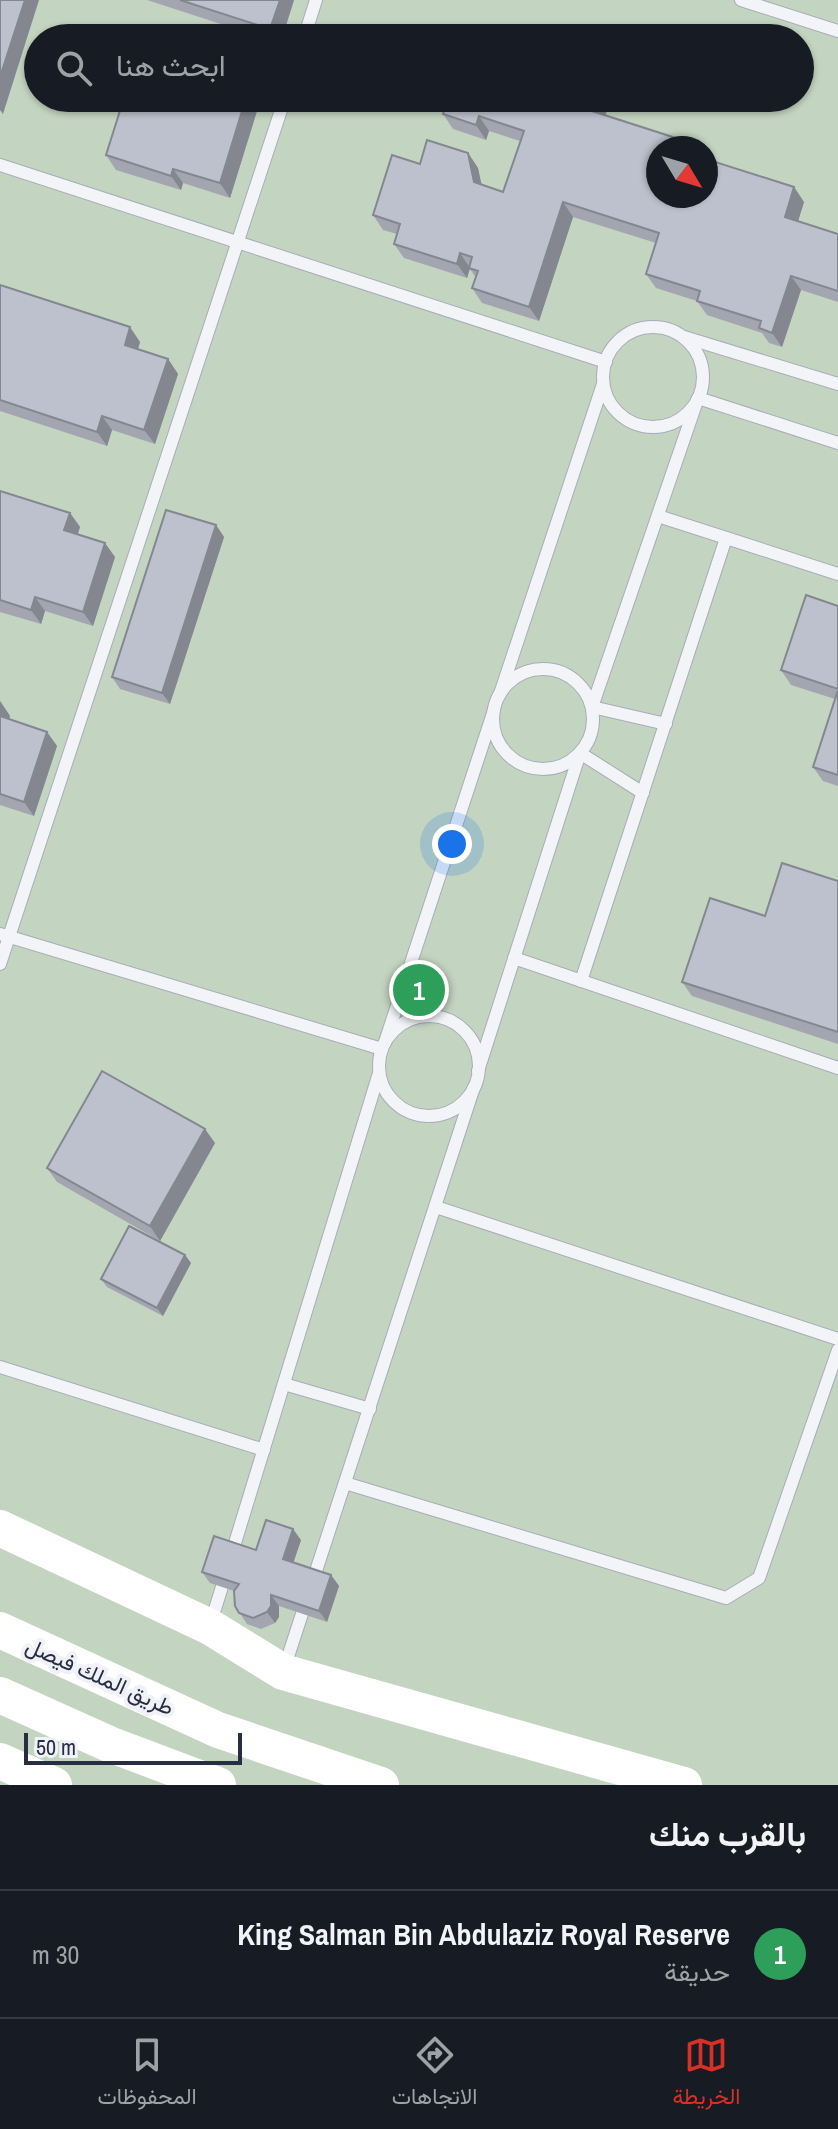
<!DOCTYPE html>
<html lang="ar">
<head>
<meta charset="utf-8">
<style>
  :root { --surface:#171b24; --page:#20242c; --text:#f1f3f6; --muted:#9ea1a6; --line:#363941; --accent:#d93025 }
  body { margin:0; font-family:"Archivo Narrow",Vazirmatn,sans-serif; background:var(--page); color:var(--text); direction:rtl }
  .compass { position:absolute; left:646px; top:136px; width:72px; height:72px; border-radius:50%; background:var(--surface); box-shadow:0 2px 6px #0004; rotate:128deg }
  .scale { position:absolute; left:24px; bottom:20px; width:218px; box-sizing:border-box; padding-left:8px; border:4px solid #272e43; border-top:0; font-size:22px; line-height:28px; white-space:nowrap; color:#272e43; -webkit-text-stroke:6px #f0f2f7; paint-order:stroke }
  .you { position:absolute; left:452px; top:844px; width:28px; height:28px; margin:-20px; border:6px solid #fff; border-radius:50%; background:#1a73e8; box-shadow:0 0 0 12px #1a73e833 }
  .badge { display:grid; place-items:center; width:52px; height:52px; border-radius:50%; background:var(--accent); color:#fff; font-size:26px; font-weight:700 }
  .pin { position:absolute; translate:-50% -50%; border:4px solid #fff; box-shadow:0 2px 8px #0006 }
  .list { margin:0; padding:0; list-style:none }
  h2 { display:flex; justify-content:space-between; align-items:center; height:104px; margin:0; padding:0 32px; font-size:34px }
  h2 small { font-size:26px; font-weight:400; color:var(--muted) }
  .list li { display:grid; grid-template-columns:52px 1fr auto; gap:24px; align-items:center; box-sizing:border-box; height:128px; padding:0 32px; border-top:2px solid var(--line) }
  .list b { display:block; font-size:30px; white-space:nowrap }
  .list p { margin:0; font-size:26px; white-space:nowrap; color:var(--muted) }
  .list em { font-size:26px; font-style:normal; color:var(--muted) }
  .icon { flex:none; width:44px; height:44px; fill:none; stroke:currentColor; stroke-width:2; stroke-linecap:round; stroke-linejoin:round }
  .map { position:relative; flex:none; width:838px; height:1785px; overflow:hidden; direction:ltr }
  .search { position:absolute; background:var(--surface); box-shadow:0 2px 6px #0004; left:24px; right:24px; top:24px; height:88px; display:flex; align-items:center; gap:20px; box-sizing:border-box; padding:0 28px; border-radius:44px; color:var(--muted); font-size:30px }
  .sheet { height:232px; background:var(--surface) }
  nav { display:flex; justify-content:space-around; align-items:center; box-sizing:border-box; height:112px; border-top:2px solid var(--line); background:var(--surface); font-size:22px; color:var(--muted) }
  nav a { display:grid; justify-items:center; gap:4px }
  nav .on { color:var(--accent) }
  .map>svg:first-child { display:block }
  .green { fill:#c3d4c0; fill-rule:evenodd }
  .lines { fill:none; stroke-linecap:round; stroke-linejoin:round }
  .lane-casing { stroke:#a8adb8; stroke-width:14 }
  .lane { stroke:#f3f4f8; stroke-width:12 }
  .secondary { stroke:#fff; stroke-width:36 }
  .wall { fill:#a3a6b0 }
  .shaded-wall { fill:#848790 }
  .building { fill:#bdc1cd; stroke:#848790; stroke-width:2 }
  .labels { text-anchor:middle; dominant-baseline:central; stroke-width:8; stroke-linejoin:round; paint-order:stroke }
  .street-label { font-size:22px; fill:#272e43; stroke:#f0f2f7 }
</style>
</head>
<body>
<div class="map">
<svg width="838" height="1785" viewBox="0 0 838 1785">
  <rect width="100%" height="100%" fill="#e0e3ea"/>
  <path class="green" d="M0 0H838V1785H0ZM38 38H800V98H38ZM658 148H706V196H658Z"/>
  <g class="lines">
    <defs>
      <g id="lane">
        <path d="M741 0 838 31"/>
        <path d="M304 38 316 0"/>
        <path d="M0 165 606 362"/>
        <circle cx="653" cy="377" r="50"/>
        <path d="M684 337 838 384"/>
        <path d="M658 516 838 574"/>
        <circle cx="543" cy="719" r="50"/>
        <path d="M500 694 603 384"/>
        <path d="M666 724 592 707 698 398 838 443"/>
        <path d="M0 934 382 1049"/>
        <path d="M514 958 838 1068"/>
        <path d="M0 964 285 98"/>
        <path d="M581 981 726 538"/>
        <circle cx="429" cy="1066" r="50"/>
        <path d="M385 1042 494 710"/>
        <path d="M478 1071 580 753 643 793"/>
        <path d="M436 1207 838 1339"/>
        <path d="M0 1367 264 1450"/>
        <path d="M284 1384 370 1409"/>
        <path d="M345 1483 726 1598 759 1578 838 1350"/>
        <path d="M231 1556 379 1073"/>
        <path d="M210 1625 226 1574"/>
        <path d="M284 1669 474 1087"/>
      </g>
    </defs>
    <use href="#lane" class="lane-casing"/>
    <use href="#lane" class="lane"/>
    <g class="secondary">
      <path d="M0 1528 210 1627 283 1672 684 1785"/>
      <path d="M0 1630 218 1730 381 1785"/>
      <path d="M0 1695 109 1744 218 1785"/>
      <path d="M0 1761 54 1785"/>
    </g>
  </g>
  <g class="wall">
    <path d="M147 0H294L282 38H264Z"/>
    <path d="M124 98H261L230 198 183 183 181 190 116 170 106 155Z"/>
    <path d="M443 114 606 115 682 140 687 148H658L794 187 804 202 798 221 838 234V302L801 290 782 347 769 343 762 333 707 315 697 301 656 288 646 274 656 243 573 217 539 321 482 303 472 288 476 278 470 269 467 278 404 258 394 244 397 234 383 230 373 215 420 164 468 153 478 168 481 185 503 192 520 141 489 131 486 140 453 129Z"/>
    <path d="M0 285 140 342 138 349 168 359 178 374 155 444 112 430 107 446 0 411Z"/>
    <path d="M0 491 70 513 80 527 78 534 115 557 93 626 45 611 41 624 0 612Z"/>
    <path d="M216 525 224 537 170 704 120 689 112 677Z"/>
    <path d="M838 606V786L823 781 813 767 835 699 791 685 781 670Z"/>
    <path d="M0 701 10 716 9 719 47 732 57 746 34 816 0 805Z"/>
    <path d="M838 881V1044L692 996 682 982 765 916Z"/>
    <path d="M215 1143 160 1241 57 1182 47 1168Z"/>
    <path d="M185 1255 191 1263 163 1316 107 1287 101 1279Z"/>
    <path d="M301 1540 293 1562 331 1575 339 1586 327 1622 279 1606V1617L275 1623 261 1629 247 1624 235 1606 234 1591 210 1583 202 1572 256 1550Z"/>
  </g>
  <g class="shaded-wall">
    <path d="M25 0H39L3 114 0 110V77Z"/>
    <path d="M280 0H294L282 38H277L270 29Z"/>
    <path d="M246 98H261L230 198 220 183Z"/>
    <path d="M597 98H611L602 126 592 111Z"/>
    <path d="M479 116 489 131 486 140 476 125Z"/>
    <path d="M682 140 687 148H679Z"/>
    <path d="M468 153 478 168 484 196 474 182Z"/>
    <path d="M173 169 183 183 181 190 171 176Z"/>
    <path d="M794 187 804 202 795 231 785 217Z"/>
    <path d="M563 202 573 217 539 321 529 307Z"/>
    <path d="M460 253 470 268 467 278 457 264Z"/>
    <path d="M791 276 801 290 782 347 772 333Z"/>
    <path d="M130 327 140 342 135 359 125 345Z"/>
    <path d="M168 359 178 374 155 444 144 430Z"/>
    <path d="M102 416 112 430 107 446 97 432Z"/>
    <path d="M70 513 80 527 74 544 64 530Z"/>
    <path d="M216 525 224 537 170 704 162 693Z"/>
    <path d="M105 543 115 557 93 626 83 612Z"/>
    <path d="M35 597 45 611 41 624 31 610Z"/>
    <path d="M0 701 10 716 6 729 0 720Z"/>
    <path d="M47 732 57 746 34 816 24 802Z"/>
    <path d="M205 1129 215 1143 160 1241 150 1226Z"/>
    <path d="M185 1255 191 1263 163 1316 157 1308Z"/>
    <path d="M293 1529 301 1540 291 1570 283 1559Z"/>
    <path d="M331 1575 339 1586 327 1622 319 1611Z"/>
    <path d="M271 1595 279 1606V1617L275 1623 267 1612Z"/>
  </g>
  <g class="building">
    <path d="M0 0H25L0 77Z"/>
    <path d="M180 0H280L270 29Z"/>
    <path d="M145 34 158 38H143Z"/>
    <path d="M124 98H246L220 183 173 169 171 176 106 155Z"/>
    <path d="M449 98H597L592 111 682 140 679 148H658V196H706V159L794 187 785 217 838 234V291L791 276 772 333 759 328 761 321 697 301 700 291 646 274 659 233 563 202 529 307 472 288 478 271 469 268 472 257 460 253 457 264 394 244 400 224 373 215 392 155 420 164 427 140 468 153 474 182 503 192 524 131 479 116 476 125 443 114Z"/>
    <path d="M0 285 130 327 125 345 168 359 144 430 102 416 97 432 0 400Z"/>
    <path d="M0 491 70 513 64 530 105 543 83 612 35 597 31 610 0 600Z"/>
    <path d="M166 510 216 525 162 693 112 677Z"/>
    <path d="M806 595 838 606V689L781 670Z"/>
    <path d="M838 690V775L813 767Z"/>
    <path d="M0 716 47 732 24 802 0 794Z"/>
    <path d="M782 863 838 881V1032L682 982 710 898 765 916Z"/>
    <path d="M102 1071 205 1129 150 1226 47 1168Z"/>
    <path d="M129 1226 185 1255 157 1308 101 1279Z"/>
    <path d="M266 1520 293 1529 283 1559 331 1575 319 1611 271 1595V1606L267 1612 253 1618 239 1613 235 1606 234 1591 239 1584 202 1572 214 1536 256 1550Z"/>
  </g>
  <g class="labels">
    <g class="street-label">
      <text transform="translate(100 1676) rotate(24)">طريق الملك فيصل</text>
    </g>
  </g>
</svg>
<svg class="compass" viewBox="-18 -18 36 36"><path d="M0-13l5 13h-10z" fill="#e53935"/><path d="M0 13l5-13h-10z" fill="#9ea1a6"/></svg>
<div class="scale">50 m</div>
<div class="you"></div>
<div class="pin badge" style="left:419px;top:990px;background:#2e9e5b">1</div>
<div class="search"><svg class="icon" aria-label="search" viewBox="0 0 24 24"><circle cx="10" cy="10" r="6"/><path d="M15 15l6 6"/></svg>ابحث هنا</div>
</div>
<section class="sheet">
<h2>بالقرب منك<small></small></h2>
<ul class="list">
<li><span class="badge" style="background:#2e9e5b">1</span><div><b>King Salman Bin Abdulaziz Royal Reserve</b><p>حديقة</p></div><em>30 m</em></li>
</ul>
</section>
<nav>
<a class="on"><svg class="icon" aria-label="map" viewBox="0 0 24 24"><path d="M3 6l6-2 6 2 6-2v14l-6 2-6-2-6 2zM9 4v14M15 6v14"/></svg>الخريطة</a>
<a><svg class="icon" aria-label="directions" viewBox="0 0 24 24"><path d="M12 3l9 9-9 9-9-9zM9 14v-3h6M13 9l2 2-2 2"/></svg>الاتجاهات</a>
<a><svg class="icon" aria-label="saved" viewBox="0 0 24 24"><path d="M7 4h10v16l-5-4-5 4z"/></svg>المحفوظات</a>
</nav>
</body>
</html>
